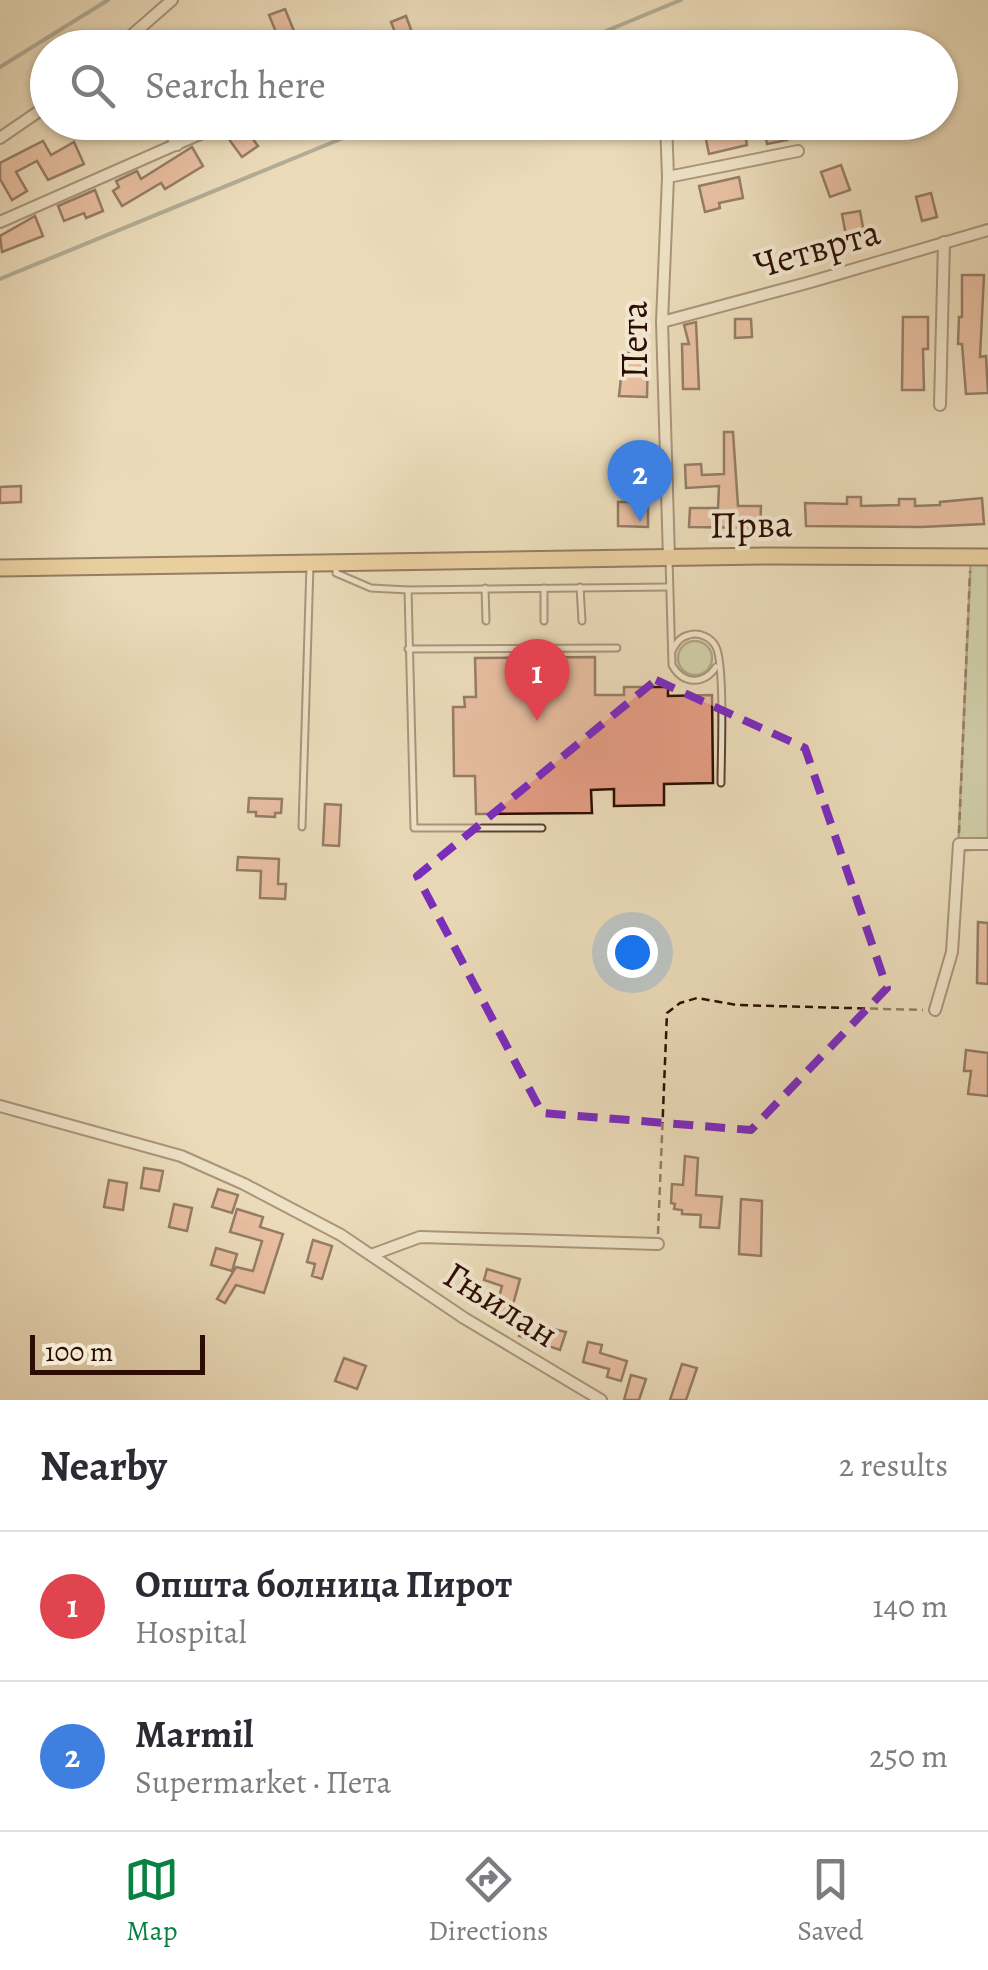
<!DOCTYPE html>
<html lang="en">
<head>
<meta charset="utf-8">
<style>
  :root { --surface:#fff; --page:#f2f2f3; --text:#2b2b33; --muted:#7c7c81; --line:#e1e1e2; --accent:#0b8043 }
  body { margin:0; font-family:Alegreya,serif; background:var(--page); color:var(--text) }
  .scale { position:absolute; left:30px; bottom:25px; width:175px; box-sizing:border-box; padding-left:10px; border:5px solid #2d0c01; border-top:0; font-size:28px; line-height:35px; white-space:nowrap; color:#2d0c01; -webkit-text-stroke:8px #f2e8d2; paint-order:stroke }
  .you { position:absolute; left:632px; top:952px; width:35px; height:35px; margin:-25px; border:8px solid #fff; border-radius:50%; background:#1a73e8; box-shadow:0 0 0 15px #1a73e833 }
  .badge { display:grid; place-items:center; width:65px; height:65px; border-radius:50%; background:var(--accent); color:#fff; font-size:32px; font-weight:700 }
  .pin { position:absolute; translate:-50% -82px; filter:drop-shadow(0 2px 5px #0008) }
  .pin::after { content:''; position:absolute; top:52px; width:35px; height:30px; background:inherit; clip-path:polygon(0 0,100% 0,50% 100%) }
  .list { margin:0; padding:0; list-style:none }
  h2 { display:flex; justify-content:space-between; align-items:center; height:130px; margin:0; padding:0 40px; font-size:42px }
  h2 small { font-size:32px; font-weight:400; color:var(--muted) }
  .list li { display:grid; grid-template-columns:65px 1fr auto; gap:30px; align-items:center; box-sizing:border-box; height:150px; padding:0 40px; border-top:2px solid var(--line) }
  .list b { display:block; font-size:38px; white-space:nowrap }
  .list p { margin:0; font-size:32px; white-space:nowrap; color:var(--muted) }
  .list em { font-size:32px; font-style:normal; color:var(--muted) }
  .icon { flex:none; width:55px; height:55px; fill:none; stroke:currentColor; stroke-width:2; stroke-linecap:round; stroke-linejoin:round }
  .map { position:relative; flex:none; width:988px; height:1400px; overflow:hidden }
  .search { position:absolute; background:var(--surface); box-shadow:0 2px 8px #0004; left:30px; right:30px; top:30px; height:110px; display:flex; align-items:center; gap:25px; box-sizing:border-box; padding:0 35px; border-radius:55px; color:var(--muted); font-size:38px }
  .sheet { height:430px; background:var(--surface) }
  nav { display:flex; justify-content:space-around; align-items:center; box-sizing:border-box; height:140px; border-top:2px solid var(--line); background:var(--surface); font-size:28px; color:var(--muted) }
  nav a { display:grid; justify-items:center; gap:5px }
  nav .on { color:var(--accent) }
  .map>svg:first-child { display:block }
  .green { fill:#b1c194; stroke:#6f664a; stroke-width:2.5 }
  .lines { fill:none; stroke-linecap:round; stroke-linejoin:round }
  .stream { stroke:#6d756b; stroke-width:4 }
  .building { fill:#e49d84; stroke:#2d0c01; stroke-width:2.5 }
  .service-casing { stroke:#5c402f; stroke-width:9 }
  .minor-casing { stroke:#5c402f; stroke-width:14 }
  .primary-casing { stroke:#2d0c01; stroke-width:19 }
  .path { stroke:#2d0c01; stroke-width:2.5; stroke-dasharray:8 5; stroke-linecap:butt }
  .service { stroke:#f2e8d2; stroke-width:5 }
  .minor { stroke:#f2e8d2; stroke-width:10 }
  .primary { stroke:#e6be7c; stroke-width:15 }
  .marked { fill:none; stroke:#7b2cbf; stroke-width:8; stroke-dasharray:20 12; stroke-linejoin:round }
  .labels { text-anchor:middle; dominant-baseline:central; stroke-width:8; stroke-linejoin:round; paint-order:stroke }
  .street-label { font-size:38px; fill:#2d0c01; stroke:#f2e8d2 }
</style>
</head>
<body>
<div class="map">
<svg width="988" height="1400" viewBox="0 0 988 1400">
  <rect width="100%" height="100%" fill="#ebdbb9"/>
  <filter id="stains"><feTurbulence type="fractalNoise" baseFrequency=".002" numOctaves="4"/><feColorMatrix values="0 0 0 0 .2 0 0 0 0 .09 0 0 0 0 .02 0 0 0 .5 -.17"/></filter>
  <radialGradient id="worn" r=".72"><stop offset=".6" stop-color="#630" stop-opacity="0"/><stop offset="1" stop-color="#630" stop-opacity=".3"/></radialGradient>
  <g class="green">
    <path d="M988 555V849L958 851 971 556Z"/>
    <circle cx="695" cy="658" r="17"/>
  </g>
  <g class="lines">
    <g class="stream">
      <path d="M565 48 681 0"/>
      <path d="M0 67 108 0"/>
      <path d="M0 279 382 122"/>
    </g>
  </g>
  <g class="building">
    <path d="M285 9 294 31 278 37 269 15Z"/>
    <path d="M406 16 413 35 398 40 391 22Z"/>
    <path d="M763 122H783L787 140 767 144Z"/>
    <path d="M743 123 747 145 709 154 704 130Z"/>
    <path d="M244 127 258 146 242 157 228 138Z"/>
    <path d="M43 141 51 155 74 142 84 164 48 180 37 161 16 172 27 191 12 200 0 179V163Z"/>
    <path d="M192 147 203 166 165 189 161 183 122 206 113 191 119 187 116 181 137 171 141 179Z"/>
    <path d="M841 165 850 190 830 197 821 172Z"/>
    <path d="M739 177 743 198 719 203 720 208 705 212 699 186Z"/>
    <path d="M95 190 103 211 86 218 84 213 64 221 58 206Z"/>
    <path d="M931 193 937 217 922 221 916 197Z"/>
    <path d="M860 211 864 233 846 236 842 214Z"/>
    <path d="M35 216 43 236 2 252 0 236Z"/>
    <path d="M962 275H984L980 357 986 356 988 393 966 394 962 344H958L959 317H962Z"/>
    <path d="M903 317H928V349H923L924 390H902Z"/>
    <path d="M735 319H751L752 337 735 338Z"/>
    <path d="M696 322 699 389H683L682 344H689L684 325Z"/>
    <path d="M625 353H648L647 397 619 396 621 377H624Z"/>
    <path d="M724 432H733L738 506H761L760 528 689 527 690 508H718L719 486 686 488 685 465 701 464 702 475 724 474Z"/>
    <path d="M648 445V476H628L627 446Z"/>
    <path d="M21 486V502L0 503V487Z"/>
    <path d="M847 497H861V506L899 505V499H915V506L940 505V502L982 498 984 524 921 527 806 526 805 503 847 504Z"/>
    <path d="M618 502H648V527L618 526Z"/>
    <path d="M595 657V695H624V687H668V696L712 695 713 783 664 784V805L614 806V789L591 790 592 813 476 814 475 776H454L453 707H465L464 697H476L475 658Z"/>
    <path d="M249 798 282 799 281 813H275V817L256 816V812H248Z"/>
    <path d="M325 804 341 805 339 846 323 845Z"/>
    <path d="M238 857 279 859 278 884H286L285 899 260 898 261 871 237 870Z"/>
    <path d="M978 922 988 923V984L977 983Z"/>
    <path d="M966 1050 988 1053V1096L968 1094 971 1071H964Z"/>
    <path d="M685 1156 698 1158 696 1195 722 1197 719 1228 700 1227 701 1215 682 1214V1210L674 1209 675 1204 671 1203 672 1184 683 1185Z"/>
    <path d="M144 1168 163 1171 159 1191 141 1188Z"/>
    <path d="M109 1180 127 1183 123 1210 104 1207Z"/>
    <path d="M218 1189 238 1195 232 1213 212 1207Z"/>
    <path d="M741 1199 762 1201 761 1256 739 1254Z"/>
    <path d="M174 1204 192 1208 187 1231 169 1227Z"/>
    <path d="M237 1209 263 1217 260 1227 283 1234 264 1293 236 1285 225 1303 217 1299 236 1267 253 1271 262 1241 230 1232Z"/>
    <path d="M313 1240 332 1246 322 1279 312 1276 315 1264 307 1262Z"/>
    <path d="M216 1248 237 1254 232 1271 211 1265Z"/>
    <path d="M487 1269 520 1279 509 1319 494 1316 502 1286 484 1280Z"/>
    <path d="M523 1322 566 1332 560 1350 519 1336Z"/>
    <path d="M588 1342 602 1345 600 1353 627 1361 621 1381 607 1377 609 1369 583 1362Z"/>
    <path d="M344 1358 366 1366 357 1389 335 1381Z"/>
    <path d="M682 1364 697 1368 686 1400H670Z"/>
    <path d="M631 1375 646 1379 639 1400H624Z"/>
  </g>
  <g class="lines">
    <defs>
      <g id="service">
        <path d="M669 559 672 665C683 685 704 685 716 667"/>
        <path d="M336 567V573L371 588 408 590 669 587"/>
        <path d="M580 587 582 621"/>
        <path d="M485 588 486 621"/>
        <path d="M544 588V621"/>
        <path d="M408 590 414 828H542"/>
        <path d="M408 649 617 648"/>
        <path d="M672 651C676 643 680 637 689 635 699 632 711 637 716 647 725 666 721 756 721 783"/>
        <path d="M302 827 310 565"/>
      </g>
      <g id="minor">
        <path d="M117 48 172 0"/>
        <path d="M154 122 171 134 177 145"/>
        <path d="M666 122 668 177 662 322 669 558"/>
        <path d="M0 138 48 105"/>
        <path d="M668 177 798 151"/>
        <path d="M0 222 227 122"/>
        <path d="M662 322 807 283 988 230"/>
        <path d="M940 405 944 242"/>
        <path d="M935 1010 952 952 959 844H988"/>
        <path d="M0 1106 181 1156 244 1184 341 1235 464 1318 601 1400"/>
        <path d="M371 1255 420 1237 658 1244"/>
      </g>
      <path id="primary" d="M0 568 768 556 988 557"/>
    </defs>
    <use href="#service" class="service-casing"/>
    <use href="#minor" class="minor-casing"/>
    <use href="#primary" class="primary-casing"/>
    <g class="path">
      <path d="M959 833 970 571"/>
      <path d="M658 1234 667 1013 680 1003 697 998 737 1005 923 1010"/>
    </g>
    <use href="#service" class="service"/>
    <use href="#minor" class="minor"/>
    <use href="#primary" class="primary"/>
  </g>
  <path d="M0 0H988V1400H0ZM656 680 805 748 887 988 751 1130 542 1113 417 876Z" fill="#ebdbb9" fill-opacity=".55" fill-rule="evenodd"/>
  <path class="marked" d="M656 680 805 748 887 988 751 1130 542 1113 417 876Z"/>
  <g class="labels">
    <g class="street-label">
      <text transform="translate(817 248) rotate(-16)">Четврта</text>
      <text transform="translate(634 340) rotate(-90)">Пета</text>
      <text transform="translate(751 524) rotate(-1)">Прва</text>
      <text transform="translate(501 1304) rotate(32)">Гњилан</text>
    </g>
  </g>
  <rect width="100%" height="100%" filter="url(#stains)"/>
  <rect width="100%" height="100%" fill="url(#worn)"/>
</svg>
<div class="scale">100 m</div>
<div class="you"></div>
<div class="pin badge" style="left:537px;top:721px;background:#e0444e">1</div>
<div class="pin badge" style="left:640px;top:522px;background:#3f7fe0">2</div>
<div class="search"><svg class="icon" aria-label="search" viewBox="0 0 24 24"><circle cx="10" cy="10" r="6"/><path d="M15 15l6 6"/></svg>Search here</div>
</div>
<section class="sheet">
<h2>Nearby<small>2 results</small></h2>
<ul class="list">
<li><span class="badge" style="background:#e0444e">1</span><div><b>Општа болница Пирот</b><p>Hospital</p></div><em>140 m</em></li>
<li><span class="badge" style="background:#3f7fe0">2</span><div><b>Marmil</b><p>Supermarket · Пета</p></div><em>250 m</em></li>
</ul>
</section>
<nav>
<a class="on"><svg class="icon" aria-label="map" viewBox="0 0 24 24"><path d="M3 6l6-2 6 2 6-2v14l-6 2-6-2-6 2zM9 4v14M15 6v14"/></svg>Map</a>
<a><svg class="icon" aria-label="directions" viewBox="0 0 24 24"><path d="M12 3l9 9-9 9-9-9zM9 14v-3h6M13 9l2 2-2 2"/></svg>Directions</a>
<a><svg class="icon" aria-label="saved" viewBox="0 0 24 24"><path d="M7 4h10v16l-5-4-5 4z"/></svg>Saved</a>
</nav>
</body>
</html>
